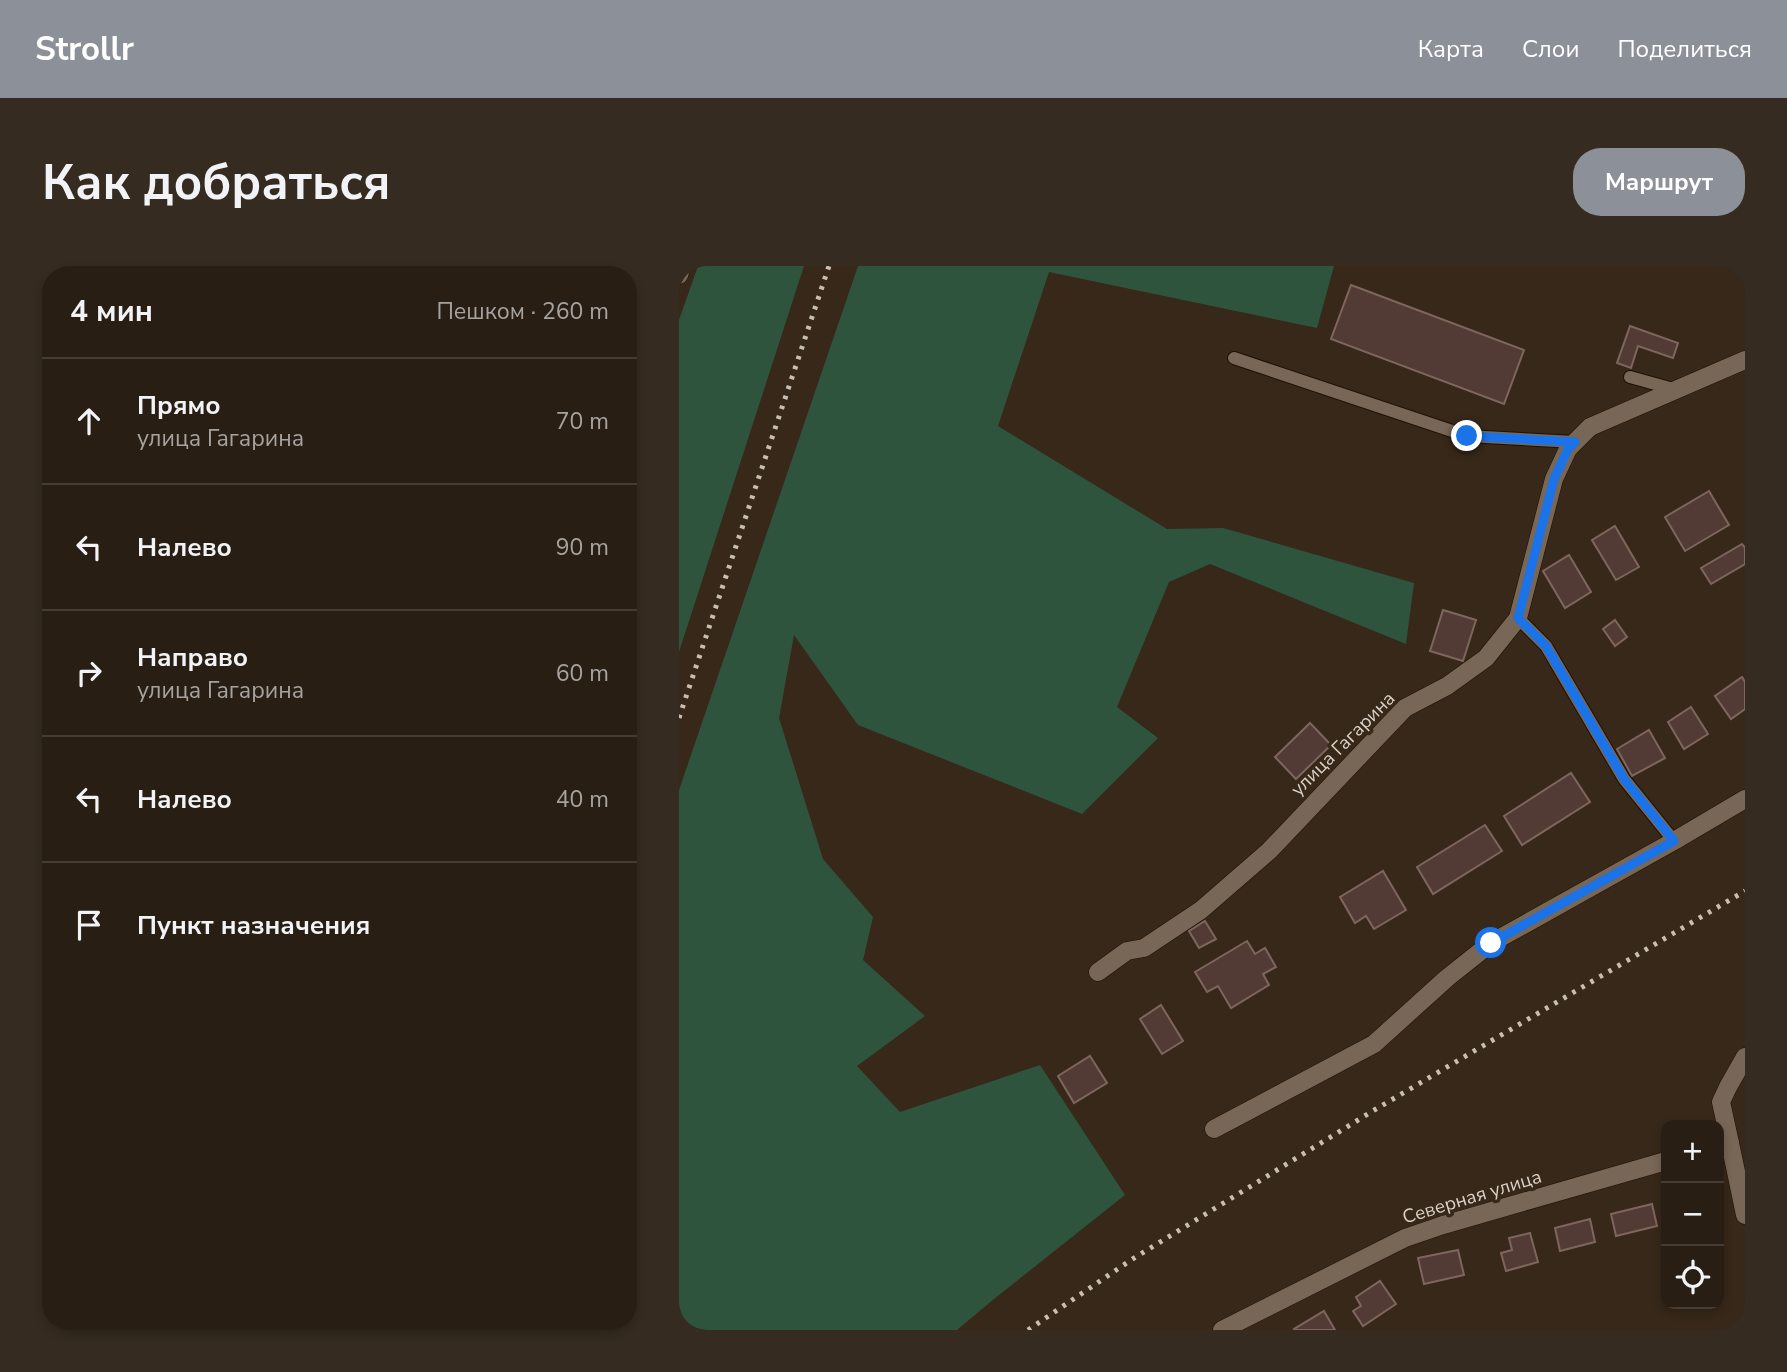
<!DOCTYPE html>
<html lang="ru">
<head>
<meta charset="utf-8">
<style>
  :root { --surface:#291e13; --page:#352b21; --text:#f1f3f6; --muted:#a5a2a0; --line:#453c33; --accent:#8c9099 }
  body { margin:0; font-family:"Nunito Sans",sans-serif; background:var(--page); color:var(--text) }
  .controls { position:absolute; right:21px; bottom:21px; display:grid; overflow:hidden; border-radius:14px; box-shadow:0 4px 10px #0003 }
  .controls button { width:63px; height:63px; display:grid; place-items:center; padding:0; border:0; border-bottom:2px solid var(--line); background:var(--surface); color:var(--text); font:35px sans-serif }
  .stop { position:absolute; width:21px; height:21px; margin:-16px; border:5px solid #1a73e8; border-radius:50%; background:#fff }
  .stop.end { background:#1a73e8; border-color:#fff; box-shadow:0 2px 7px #0008 }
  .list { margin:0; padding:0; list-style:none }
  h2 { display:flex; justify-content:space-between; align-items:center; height:91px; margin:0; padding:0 28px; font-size:30px }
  h2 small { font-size:23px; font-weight:400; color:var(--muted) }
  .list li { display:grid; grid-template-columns:46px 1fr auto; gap:21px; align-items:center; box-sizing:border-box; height:126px; padding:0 28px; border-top:2px solid var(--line) }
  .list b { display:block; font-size:26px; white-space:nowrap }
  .list p { margin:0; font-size:23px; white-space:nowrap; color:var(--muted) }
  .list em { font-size:23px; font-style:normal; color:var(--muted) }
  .icon { flex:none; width:38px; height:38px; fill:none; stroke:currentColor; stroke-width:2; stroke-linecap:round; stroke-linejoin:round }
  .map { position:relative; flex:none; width:1066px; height:1064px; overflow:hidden; border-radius:28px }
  header { display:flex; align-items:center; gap:42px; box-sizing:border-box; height:98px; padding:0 35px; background:var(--accent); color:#fff }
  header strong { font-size:33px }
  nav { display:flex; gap:38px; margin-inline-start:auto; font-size:24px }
  .intro { display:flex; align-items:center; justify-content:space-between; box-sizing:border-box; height:168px; padding:0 42px }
  h1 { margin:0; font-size:49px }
  .button { padding:18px 32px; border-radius:28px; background:var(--accent); color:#fff; font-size:24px; font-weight:700 }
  main { display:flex; gap:42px; padding:0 42px }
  aside { flex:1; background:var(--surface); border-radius:28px; box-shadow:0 4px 10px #0003 }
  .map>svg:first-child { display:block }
  .green { fill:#2f543e }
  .building { fill:#513b34; stroke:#7e665e; stroke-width:2 }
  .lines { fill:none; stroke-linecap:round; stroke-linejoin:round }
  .service-casing { stroke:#1e1104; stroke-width:14 }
  .minor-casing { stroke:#1e1104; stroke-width:19 }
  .service { stroke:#786656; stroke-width:12 }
  .minor { stroke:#786656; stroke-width:18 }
  .rail { stroke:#c8beb3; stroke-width:5; stroke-dasharray:3.5 7; stroke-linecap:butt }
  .route { stroke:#1a73e8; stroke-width:9 }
  .labels { text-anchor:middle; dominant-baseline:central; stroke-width:7; stroke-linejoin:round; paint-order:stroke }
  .street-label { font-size:19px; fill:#dad0c6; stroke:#372819 }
</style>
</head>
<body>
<header>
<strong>Strollr</strong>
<nav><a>Карта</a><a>Слои</a><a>Поделиться</a></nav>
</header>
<div class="intro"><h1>Как добраться</h1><a class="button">Маршрут</a></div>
<main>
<aside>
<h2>4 мин<small>Пешком · 260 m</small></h2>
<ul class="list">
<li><svg class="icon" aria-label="ahead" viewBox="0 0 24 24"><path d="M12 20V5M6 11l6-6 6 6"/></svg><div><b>Прямо</b><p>улица Гагарина</p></div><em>70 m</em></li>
<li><svg class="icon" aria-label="left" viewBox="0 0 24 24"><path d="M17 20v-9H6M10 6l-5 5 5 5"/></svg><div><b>Налево</b></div><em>90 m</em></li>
<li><svg class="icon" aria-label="right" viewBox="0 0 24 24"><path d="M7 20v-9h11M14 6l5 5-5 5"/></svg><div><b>Направо</b><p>улица Гагарина</p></div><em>60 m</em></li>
<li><svg class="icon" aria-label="left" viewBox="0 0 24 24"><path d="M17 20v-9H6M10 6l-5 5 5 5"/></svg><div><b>Налево</b></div><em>40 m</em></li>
<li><svg class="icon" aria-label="arrive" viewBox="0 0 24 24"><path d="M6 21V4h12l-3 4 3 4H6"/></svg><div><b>Пункт назначения</b></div></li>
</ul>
</aside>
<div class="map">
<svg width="1066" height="1064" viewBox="0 0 1066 1064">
  <rect width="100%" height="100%" fill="#372819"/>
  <g class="green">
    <path d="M19 0H125L0 386V54Z"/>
    <path d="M179 0H655L638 62 370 6 319 160 488 263 544 262 735 317 727 378 531 298 490 316 438 441 479 472 403 548 179 459 115 369 100 452 144 593 194 651 184 694 246 750 178 800 221 846 361 799 446 929 315 1033 278 1064H0V524Z"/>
  </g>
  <g class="building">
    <path d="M672 19 845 84 825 138 652 73Z"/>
    <path d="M951 60 999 77 994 92 959 80 952 102 938 97Z"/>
    <path d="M1030 225 1050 259 1006 285 986 251Z"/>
    <path d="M936 260 960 301 937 314 913 274Z"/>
    <path d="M1063 278 1066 282V298L1032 318 1022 302Z"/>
    <path d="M890 289 912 326 886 342 864 305Z"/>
    <path d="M764 344 797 354 784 395 751 385Z"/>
    <path d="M936 354 948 371 936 380 924 363Z"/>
    <path d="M1063 411 1066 416V443L1052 453 1036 430Z"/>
    <path d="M1012 441 1029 468 1005 483 989 456Z"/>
    <path d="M631 457 652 479 617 513 596 491Z"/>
    <path d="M970 464 986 492 953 510 938 483Z"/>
    <path d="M892 507 911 536 843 579 825 550Z"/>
    <path d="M806 559 823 585 754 628 738 601Z"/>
    <path d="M704 605 727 644 695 663 687 650 676 657 661 631Z"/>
    <path d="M526 655 537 673 520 682 510 665Z"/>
    <path d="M568 675 576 688 586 682 597 701 584 708 590 719 552 742 539 720 528 726 516 706Z"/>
    <path d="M482 739 504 775 483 788 461 753Z"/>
    <path d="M411 790 428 817 395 837 379 810Z"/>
    <path d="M973 938 978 960 937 970 932 948Z"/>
    <path d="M911 953 916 976 881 985 876 962Z"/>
    <path d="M851 967 859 996 827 1005 822 987 833 984 830 972Z"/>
    <path d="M779 984 785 1009 745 1018 739 992Z"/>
    <path d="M701 1015 717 1038 684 1060 674 1045 682 1040 677 1031Z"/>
    <path d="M645 1045 656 1064H616L615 1063Z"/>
  </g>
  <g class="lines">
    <defs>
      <g id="service">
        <path d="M555 92 788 170 896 176"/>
        <path d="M951 111 998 124"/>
        <path d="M839 352 867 380 945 513 995 575"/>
      </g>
      <g id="minor">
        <path d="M0 9 3 0"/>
        <path d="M419 706 448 685 465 682 522 644 590 585 726 442 768 420 807 392 839 352 875 213 889 183 911 161 1066 94"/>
        <path d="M535 863 695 778 768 712 812 677 995 575 1066 533"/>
        <path d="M1051 877 1066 949"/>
        <path d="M1040 880 1051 877 1042 836 1049 821 1066 791"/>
        <path d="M543 1064 726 972 764 959 987 895"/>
      </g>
    </defs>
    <use href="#service" class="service-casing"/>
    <use href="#minor" class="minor-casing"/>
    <use href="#service" class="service"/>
    <use href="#minor" class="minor"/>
    <g class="rail">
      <path d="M0 452 150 0"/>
      <path d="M349 1064 452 994 697 843 1066 625"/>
    </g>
  </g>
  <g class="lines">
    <path class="route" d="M788 170 896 176 889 183 875 213 839 352 867 380 945 513 995 575 812 677"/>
  </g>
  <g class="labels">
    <g class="street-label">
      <text transform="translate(664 478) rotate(-45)">улица Гагарина</text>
      <text transform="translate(793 931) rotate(-17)">Северная улица</text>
    </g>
  </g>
</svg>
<div class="controls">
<button>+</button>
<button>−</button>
<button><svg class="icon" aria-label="locate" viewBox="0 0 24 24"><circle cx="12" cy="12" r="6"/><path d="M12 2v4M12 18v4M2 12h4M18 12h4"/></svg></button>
</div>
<div class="stop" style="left:812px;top:677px"></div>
<div class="stop end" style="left:788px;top:170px"></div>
</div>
</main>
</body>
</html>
